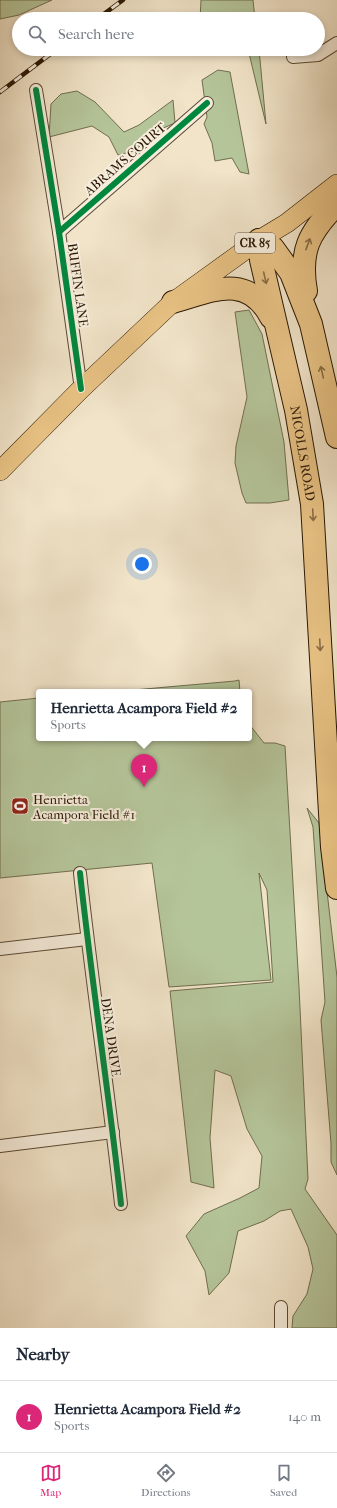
<!DOCTYPE html>
<html lang="en">
<head>
<meta charset="utf-8">
<style>
  :root { --surface:#fff; --page:#f6f6f7; --text:#1f2937; --muted:#747a83; --line:#e0e1e3; --accent:#db2777 }
  body { margin:0; font-family:"IM FELL French Canon",serif; background:var(--page); color:var(--text) }
  .you { position:absolute; left:142px; top:564px; width:14px; height:14px; margin:-10px; border:3px solid #fff; border-radius:50%; background:#1a73e8; box-shadow:0 0 0 6px #1a73e833 }
  .badge { display:grid; place-items:center; width:26px; height:26px; border-radius:50%; background:var(--accent); color:#fff; font-size:13px; font-weight:700 }
  .pin { position:absolute; translate:-50% -33px; filter:drop-shadow(0 1px 2px #0008) }
  .pin::after { content:''; position:absolute; top:21px; width:14px; height:12px; background:inherit; clip-path:polygon(0 0,100% 0,50% 100%) }
  .popup { position:absolute; left:36px; top:689px; width:216px; height:52px; box-sizing:border-box; display:grid; place-content:center; border-radius:4px; background:var(--surface); filter:drop-shadow(0 1px 3px #0005); font-size:13px; white-space:nowrap; color:var(--muted) }
  .popup b { font-size:15px; color:var(--text) }
  .popup::after { content:''; position:absolute; left:50%; top:100%; margin-left:-8px; border:8px solid transparent; border-top-color:var(--surface) }
  .list { margin:0; padding:0; list-style:none }
  h2 { display:flex; justify-content:space-between; align-items:center; height:52px; margin:0; padding:0 16px; font-size:17px }
  h2 small { font-size:13px; font-weight:400; color:var(--muted) }
  .list li { display:grid; grid-template-columns:26px 1fr auto; gap:12px; align-items:center; box-sizing:border-box; height:72px; padding:0 16px; border-top:1px solid var(--line) }
  .list b { display:block; font-size:15px; white-space:nowrap }
  .list p { margin:0; font-size:13px; white-space:nowrap; color:var(--muted) }
  .list em { font-size:13px; font-style:normal; color:var(--muted) }
  .icon { flex:none; width:22px; height:22px; fill:none; stroke:currentColor; stroke-width:2; stroke-linecap:round; stroke-linejoin:round }
  .map { position:relative; flex:none; width:337px; height:1328px; overflow:hidden }
  .search { position:absolute; background:var(--surface); box-shadow:0 2px 6px #0003; left:12px; right:12px; top:12px; height:44px; display:flex; align-items:center; gap:10px; box-sizing:border-box; padding:0 14px; border-radius:22px; color:var(--muted); font-size:15px }
  .sheet { height:124px; background:var(--surface) }
  nav { display:flex; justify-content:space-around; align-items:center; box-sizing:border-box; height:56px; border-top:1px solid var(--line); background:var(--surface); font-size:11px; color:var(--muted) }
  nav a { display:grid; justify-items:center; gap:2px }
  nav .on { color:var(--accent) }
  .map>svg:first-child { display:block }
  .green { fill:#b5c59a; stroke:#706e4e }
  .lines { fill:none; stroke-linecap:round; stroke-linejoin:round }
  .street-casing { stroke:#5c4a34; stroke-width:14 }
  .primary-casing { stroke:#2a1703; stroke-width:20 }
  .highway-casing { stroke:#2a1703; stroke-width:24 }
  .street { stroke:#f6eddc; stroke-width:12 }
  .primary { stroke:#e8c284; stroke-width:19 }
  .highway { stroke:#e8c284; stroke-width:22 }
  .rail-casing { stroke:#2a1703; stroke-width:4.5 }
  .rail { stroke:#f6eddc; stroke-width:3; stroke-dasharray:9; stroke-linecap:butt }
  .cycleway-casing { stroke:#f6eddc; stroke-width:8 }
  .cycleway { stroke:#00873e; stroke-width:6 }
  .oneway { stroke:#896c44 }
  .labels { text-anchor:middle; dominant-baseline:central; stroke-width:4; stroke-linejoin:round; paint-order:stroke }
  .shield { fill:#f6eddc; stroke:#675744; stroke-width:1 }
  .shield-label { font-size:12px; font-weight:bold; fill:#2a1703 }
  .street-label { font-size:13px; fill:#2a1703; stroke:#f6eddc }
  .poi-label { font-size:13px; fill:#2a1703; stroke:#f6eddc; text-anchor:start }
</style>
</head>
<body>
<div class="map">
<svg width="337" height="1328" viewBox="0 0 337 1328">
  <rect width="100%" height="100%" fill="#f1e4c9"/>
  <filter id="stains"><feTurbulence type="fractalNoise" baseFrequency=".005" numOctaves="4"/><feColorMatrix values="0 0 0 0 .2 0 0 0 0 .09 0 0 0 0 .02 0 0 0 .5 -.17"/></filter>
  <radialGradient id="worn" r=".72"><stop offset=".6" stop-color="#630" stop-opacity="0"/><stop offset="1" stop-color="#630" stop-opacity=".3"/></radialGradient>
  <g class="green">
    <path d="M0 0H52L19 15 0 19Z"/>
    <path d="M201 0H253L255 19H200Z"/>
    <path d="M248 49H259L266 124Z"/>
    <path d="M218 70 230 72 249 174 240 172 232 158 215 161 212 143 204 124 207 117 202 80Z"/>
    <path d="M77 91 95 102 124 132 139 125 173 100 175 123 161 129 134 151 118 155 109 137 92 126 49 137 51 104 61 94Z"/>
    <path d="M249 310 262 334 284 442 289 500 270 503H246L242 493 235 463 236 446 247 397 235 312Z"/>
    <path d="M239 680 240 692H111L235 681Z"/>
    <path d="M39 698V738H249V724L264 743H275L285 746 299 987 308 1179 305 1189 337 1235V1328H292L293 1316 307 1294 313 1269 308 1247 291 1209 280 1211 264 1221 238 1231 229 1273 209 1295 205 1271 186 1236 204 1214 240 1198 259 1188 262 1156 247 1129 231 1076 215 1070 210 1138 214 1188 191 1182 170 991 273 982 267 890 259 873 271 980 169 987 152 863 0 878V702Z"/>
    <path d="M307 808 319 823 337 977V1175L331 1162V1143L321 1020 325 1002 313 827Z"/>
  </g>
  <g class="lines">
    <defs>
      <g id="street">
        <path d="M293 57 318 55 337 43"/>
        <path d="M36 90 59 232 81 389"/>
        <path d="M59 232 207 103"/>
        <path d="M80 873C92 984 109 1094 121 1204"/>
        <path d="M0 949 87 939"/>
        <path d="M0 1146 113 1132"/>
        <path d="M281 1307V1328"/>
      </g>
      <path id="primary" d="M0 471 81 389 173 302 259 240 287 223 337 184"/>
      <g id="highway">
        <path id="s1" d="M259 240 261 260 296 410 312 504 332 847 337 888"/>
        <path d="M259 240 273 248 291 273 311 324 337 437"/>
        <path d="M306 291C299 251 309 232 337 204"/>
        <path d="M173 302C212 291 247 272 271 317"/>
      </g>
    </defs>
    <use href="#street" class="street-casing"/>
    <use href="#primary" class="primary-casing"/>
    <use href="#highway" class="highway-casing"/>
    <use href="#street" class="street"/>
    <use href="#primary" class="primary"/>
    <use href="#highway" class="highway"/>
    <defs>
      <g id="rail">
        <path d="M97 19 123 0"/>
        <path d="M0 92 57 49"/>
      </g>
    </defs>
    <use href="#rail" class="rail-casing"/>
    <use href="#rail" class="rail"/>
    <defs>
      <g id="cycleway">
        <path d="M36 90 59 232 81 389"/>
        <path d="M59 232 207 103"/>
        <path d="M80 873C92 984 109 1094 121 1204"/>
      </g>
    </defs>
    <use href="#cycleway" class="cycleway-casing"/>
    <use href="#cycleway" class="cycleway"/>
  </g>
  <defs><path id="oneway-shaft" d="M-6 0H5M1.5-3L5.5 0L1.5 3" fill="none" stroke-width="1.6" stroke-linecap="round" stroke-linejoin="round"/></defs>
  <g class="oneway">
    <use href="#oneway-shaft" transform="translate(308 244) rotate(-70)"/>
    <use href="#oneway-shaft" transform="translate(265 278) rotate(77)"/>
    <use href="#oneway-shaft" transform="translate(322 372) rotate(-103)"/>
    <use href="#oneway-shaft" transform="translate(313 515) rotate(87)"/>
    <use href="#oneway-shaft" transform="translate(320 645) rotate(87)"/>
  </g>
  <defs>
    <symbol id="stadium-square" viewBox="-11 -11 22 22"><rect x="-9" y="-9" width="18" height="18" rx="4" fill="#8f2418" stroke="#f6eddc"/><path d="M0-5a6.5 5 0 1 0 0 10a6.5 5 0 1 0 0-10ZM-3.5-1.8h7v3.6h-7Z" fill="#fff"/></symbol>
  </defs>
  <g fill-rule="evenodd">
    <use href="#stadium-square" x="10" y="796" width="20" height="20"/>
  </g>
  <g class="labels">
    <rect class="shield" x="235" y="233" width="40" height="20" rx="3"/>
    <g class="shield-label">
      <text x="255" y="243">CR 85</text>
    </g>
    <g class="street-label">
      <text transform="translate(125 159) rotate(-41)">ABRAMS COURT</text>
      <text transform="translate(78 285) rotate(82)">BUFFIN LANE</text>
      <text stroke="none"><textPath href="#s1" startOffset="218">NICOLLS ROAD</textPath></text>
      <text transform="translate(111 1037) rotate(82)">DENA DRIVE</text>
    </g>
    <g class="poi-label">
      <text x="33" y="799">Henrietta<tspan x="33" dy="15">Acampora Field #1</tspan></text>
    </g>
  </g>
  <rect width="100%" height="100%" filter="url(#stains)"/>
  <rect width="100%" height="100%" fill="url(#worn)"/>
</svg>
<div class="you"></div>
<div class="pin badge" style="left:144px;top:787px">1</div>
<div class="popup"><b>Henrietta Acampora Field #2</b>Sports</div>
<div class="search"><svg class="icon" aria-label="search" viewBox="0 0 24 24"><circle cx="10" cy="10" r="6"/><path d="M15 15l6 6"/></svg>Search here</div>
</div>
<section class="sheet">
<h2>Nearby<small></small></h2>
<ul class="list">
<li><span class="badge">1</span><div><b>Henrietta Acampora Field #2</b><p>Sports</p></div><em>140 m</em></li>
</ul>
</section>
<nav>
<a class="on"><svg class="icon" aria-label="map" viewBox="0 0 24 24"><path d="M3 6l6-2 6 2 6-2v14l-6 2-6-2-6 2zM9 4v14M15 6v14"/></svg>Map</a>
<a><svg class="icon" aria-label="directions" viewBox="0 0 24 24"><path d="M12 3l9 9-9 9-9-9zM9 14v-3h6M13 9l2 2-2 2"/></svg>Directions</a>
<a><svg class="icon" aria-label="saved" viewBox="0 0 24 24"><path d="M7 4h10v16l-5-4-5 4z"/></svg>Saved</a>
</nav>
</body>
</html>
